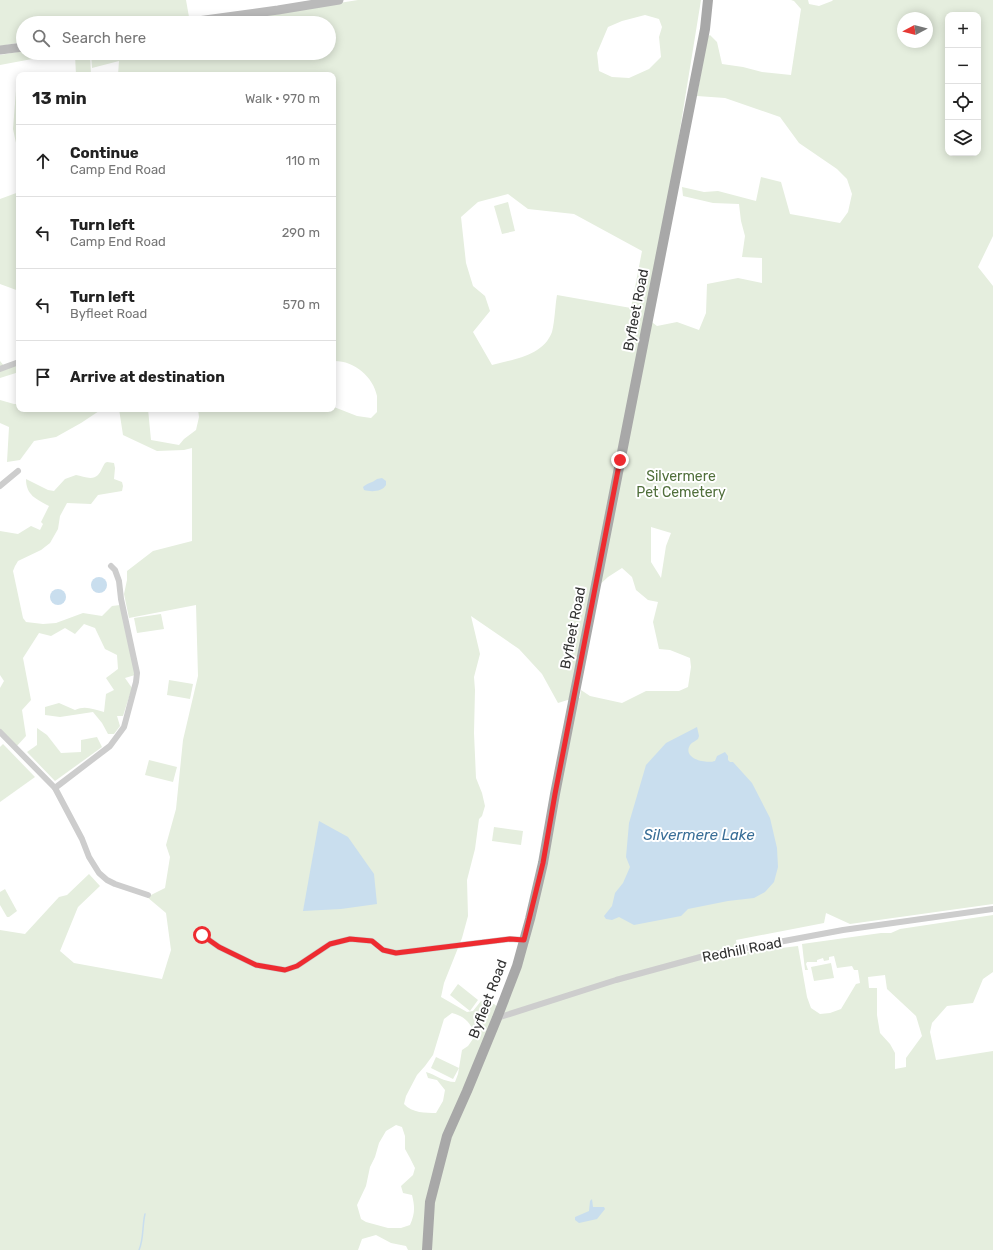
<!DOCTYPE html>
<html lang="en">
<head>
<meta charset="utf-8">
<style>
  :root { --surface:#fff; --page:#f2f2f2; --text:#222; --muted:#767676; --line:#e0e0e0 }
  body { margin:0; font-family:Rubik,sans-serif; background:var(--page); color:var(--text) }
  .controls { position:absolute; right:12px; top:12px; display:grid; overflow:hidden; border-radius:8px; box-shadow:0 2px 10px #0003 }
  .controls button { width:36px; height:36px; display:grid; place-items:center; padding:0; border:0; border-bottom:1px solid var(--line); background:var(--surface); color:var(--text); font:20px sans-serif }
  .compass { position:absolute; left:897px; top:12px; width:36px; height:36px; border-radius:50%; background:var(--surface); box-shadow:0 2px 10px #0003; rotate:263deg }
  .stop { position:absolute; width:12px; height:12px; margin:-9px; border:3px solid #ee2b30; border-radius:50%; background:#fff }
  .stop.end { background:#ee2b30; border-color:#fff; box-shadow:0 1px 4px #0008 }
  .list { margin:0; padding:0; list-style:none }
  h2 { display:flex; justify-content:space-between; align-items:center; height:52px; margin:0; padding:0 16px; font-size:17px }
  h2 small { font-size:13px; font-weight:400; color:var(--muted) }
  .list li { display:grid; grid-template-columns:26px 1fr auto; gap:12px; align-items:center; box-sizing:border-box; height:72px; padding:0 16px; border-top:1px solid var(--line) }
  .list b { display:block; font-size:15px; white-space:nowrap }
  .list p { margin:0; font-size:13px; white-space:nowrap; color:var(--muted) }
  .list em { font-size:13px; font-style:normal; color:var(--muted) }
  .icon { flex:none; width:22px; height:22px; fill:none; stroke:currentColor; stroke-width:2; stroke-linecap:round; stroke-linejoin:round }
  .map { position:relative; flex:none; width:993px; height:1250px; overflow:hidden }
  .search { position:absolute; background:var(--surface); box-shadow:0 2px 10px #0003; left:16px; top:16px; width:320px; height:44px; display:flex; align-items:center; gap:10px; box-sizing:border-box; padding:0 14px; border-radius:22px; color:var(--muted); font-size:15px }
  .panel { position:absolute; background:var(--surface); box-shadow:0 2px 10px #0003; left:16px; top:72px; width:320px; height:340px; border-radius:8px }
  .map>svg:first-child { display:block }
  .green { fill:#e5eede; fill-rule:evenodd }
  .water { fill:#c9deee }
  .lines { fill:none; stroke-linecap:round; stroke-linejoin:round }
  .stream { stroke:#c9deee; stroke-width:1.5 }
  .minor { stroke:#cdcdcd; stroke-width:6 }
  .secondary { stroke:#bababa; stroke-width:9 }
  .primary { stroke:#a8a8a8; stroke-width:10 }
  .route { stroke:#ee2b30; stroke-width:5 }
  .labels { text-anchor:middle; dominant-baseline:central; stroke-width:4; stroke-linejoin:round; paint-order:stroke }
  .street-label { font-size:14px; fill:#303030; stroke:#fff }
  .park-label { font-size:14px; fill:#506f3b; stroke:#fff }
  .water-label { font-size:15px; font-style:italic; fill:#396e97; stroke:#fff }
</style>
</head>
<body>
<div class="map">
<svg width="993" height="1250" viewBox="0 0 993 1250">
  <rect width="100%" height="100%" fill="#fff"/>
  <g class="green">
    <path d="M0 0H186L189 17 149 23H23V42L0 46Z"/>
    <path d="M358 0H701L649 320 657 326 677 322 699 330 706 313 707 284 738 278 762 283V258L742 257 745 236 741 221 739 204 713 203 683 196 682 187 704 192 718 191 756 201 761 177 781 182 790 214 840 223 848 212 852 194 847 179 837 169 799 143 780 117 725 98 697 96 707 37 710 35 717 42 722 64 743 67 762 72 791 75 801 9 794 1 791 0H808L809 4 819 6 832 1 833 0H993V236L978 267 993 286V904L850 924 826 913 824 923 736 940 738 953 798 946 807 997 811 1008 820 1014 830 1013 841 1009 856 984 860 983 858 970H854L852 966 837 968 834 956 829 957V960L824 961 823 958 817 960V962H807L806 964 808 970H805L802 944 881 933H891L900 929 993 915V972L983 979 973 1003 947 1006 932 1023 930 1032 936 1060 993 1051V1250H408L406 1246 391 1243 376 1235 362 1239 358 1250H0V930L25 934 59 897 67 895 89 874 100 886 78 907 60 951 74 963 162 979 171 950 166 913 147 897 165 888 170 857 166 845 176 809 183 740 198 676 196 605 129 618 124 594 127 580V571L153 551 192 541V448L184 450 157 451 123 435 119 409H148L151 440 179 445 184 439 196 430 199 417 198 409H247L251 412 271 409H333V405L334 407 357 416 371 418 377 412C377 407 377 401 377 396 373 376 353 360 333 361V75H118L119 61 92 68 91 53H329V23H212ZM645 15 659 19 662 27 659 37 661 57 649 69 629 78 612 77 599 71 597 53 608 27 622 21ZM948 15H978V153H948ZM903 18H927V42H903ZM508 194 528 209 574 214 642 251 631 308 557 295C555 306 555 320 552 332 543 356 514 359 492 365L473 332 490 311 485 296 473 286 466 263 461 217 478 202ZM651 527 671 533 666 546 661 578 651 562ZM622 568 632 577 636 590 648 600 658 602 653 622 659 649 670 650 690 658 691 667 688 687 679 691H646L622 703 590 696 581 690 580 698H574L595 589 608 577ZM471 616 519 649 542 674 558 703 574 698 517 966 500 1009 494 1004 481 1001 473 1011 467 1012 441 997 444 983 462 938 468 916 467 880 475 849 479 819 482 816 485 806 482 793 476 778 474 733 475 690 474 677 480 654ZM885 975 887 989 916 1016 922 1036 906 1058V1067L895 1069V1053L890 1044 880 1033 877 1015V988H869L868 977ZM452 1013C466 1017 471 1023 475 1036L468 1046 462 1050 458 1074 455 1082C444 1082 436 1075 426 1072L428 1078 437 1080 445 1090 443 1101 436 1113C426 1113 412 1113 404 1104L406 1096 417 1075 425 1066 433 1055 444 1019ZM396 1125 402 1127 405 1136V1149L410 1158 415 1168 413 1175 401 1186 403 1193 412 1195C415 1207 415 1214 410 1225L401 1228H388L366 1222 361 1219 357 1205 366 1186 370 1167 375 1157 379 1143 386 1131Z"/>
    <path d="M23 51V53H64L0 65V55Z"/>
    <path d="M90 54 91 75H76L75 55Z"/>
    <path d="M16 90 19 91V144L16 143 13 129Z"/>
    <path d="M19 192V291L0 284V199Z"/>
    <path d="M508 202 515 231 502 234 494 206Z"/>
    <path d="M0 361 5 367 19 362V372L0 378Z"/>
    <path d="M0 400 14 404H19V409H102L81 423 56 437 34 441 20 460 7 462 9 427 0 423Z"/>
    <path d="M107 462 114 463 115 468 114 479 122 482 123 486 122 491 98 495 91 504 67 503 60 516 58 529 50 543 41 550 18 561 15 566 13 571 23 618 26 622 43 624 56 623 83 613 102 616 112 606 120 605 135 675 125 678 132 688 123 716H117L120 726 114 734H108L102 723 93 712 60 717 45 715V707L59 703 75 710C85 705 93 709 104 712L106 694 114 690 106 678 118 669 117 655 105 649 95 628 84 624 75 634 65 628 51 636 39 633 23 658 31 700 22 710 26 736 15 748 0 732V688L4 681 0 675V531L18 534 31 526 40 530 43 524 41 522 49 506C36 499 26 495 26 479L48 490 54 491 65 479 76 475C83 476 92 481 98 475 101 472 102 467 105 463Z"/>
    <path d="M161 614 164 629 137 633 134 618Z"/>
    <path d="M169 680 193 684 190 699 167 695Z"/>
    <path d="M37 728 47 735 61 753 81 752V740L97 737 102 747 55 781 27 752 37 745Z"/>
    <path d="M3 744 35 777 0 802V747Z"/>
    <path d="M149 760 177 767 173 782 145 775Z"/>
    <path d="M494 827 523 831 521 845 492 841Z"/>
    <path d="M5 889 17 911 9 917H7L0 905V892Z"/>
    <path d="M831 963 834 978 814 981 811 967Z"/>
    <path d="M458 984 478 1000 470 1011 450 995Z"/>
    <path d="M436 1057 459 1068 453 1079 431 1068Z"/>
  </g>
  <g class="water">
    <path d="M382 478 386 481V485C382 492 371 492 364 490L363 487C367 483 372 483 377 479Z"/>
    <circle cx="99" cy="585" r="8"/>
    <circle cx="58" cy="597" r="8"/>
    <path d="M697 727 699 736 698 739C696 741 692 742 690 745 682 759 706 764 715 761L717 756 725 752 728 756V760L730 762H733L752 783 770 818 777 848 778 867 774 882 765 892 754 898 728 901 688 909 681 916 634 925 619 917 612 920 606 919 604 916 612 906 615 893 623 883 630 867 626 857 629 823 646 765 666 743Z"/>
    <path d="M319 821 348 837 374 874 377 904 341 909 303 911Z"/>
    <path d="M592 1199 593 1207H604L605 1209 597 1219 579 1223 575 1220V1217L589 1211 590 1201Z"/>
  </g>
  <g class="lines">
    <path class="stream" d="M139 1250C144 1239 142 1226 145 1214"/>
    <g class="minor">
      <path d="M0 369 19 362"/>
      <path d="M0 486 18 471"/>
      <path d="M0 732 55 788 82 839 89 857 99 873 107 880 115 884 148 895"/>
      <path d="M55 788 110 746 124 727 136 682 137 673 121 599 119 581 115 570 111 566"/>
      <path d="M202 935 219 947 256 965 285 970 297 966 330 944 350 939 372 941 383 950 396 953 510 939 524 940"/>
      <path d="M497 1018 616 980 704 956 843 930 993 909"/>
    </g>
    <g class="secondary">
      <path d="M183 23 278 10 339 0"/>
      <path d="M0 50 23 47"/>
    </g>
    <path class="primary" d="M427 1250 430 1202 447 1136 467 1091 497 1018 517 966 530 919 543 863 555 794 705 29 708 0"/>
  </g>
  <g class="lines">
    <path class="route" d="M202 935 219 947 256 965 285 970 297 966 330 944 350 939 372 941 383 950 396 953 510 939 524 940 543 863 555 794 620 460"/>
  </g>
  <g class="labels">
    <g class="street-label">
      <text transform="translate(636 310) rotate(-79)">Byfleet Road</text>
      <text transform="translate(573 628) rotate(-79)">Byfleet Road</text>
      <text transform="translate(742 950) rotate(-11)">Redhill Road</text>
      <text transform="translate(488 999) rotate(-69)">Byfleet Road</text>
    </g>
    <g class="park-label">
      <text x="681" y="476">Silvermere<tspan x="681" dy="16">Pet Cemetery</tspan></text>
    </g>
    <g class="water-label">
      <text x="699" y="835">Silvermere Lake</text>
    </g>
  </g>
</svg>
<div class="controls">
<button>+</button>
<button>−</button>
<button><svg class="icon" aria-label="locate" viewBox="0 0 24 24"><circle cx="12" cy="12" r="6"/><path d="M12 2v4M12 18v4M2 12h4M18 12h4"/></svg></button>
<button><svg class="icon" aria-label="layers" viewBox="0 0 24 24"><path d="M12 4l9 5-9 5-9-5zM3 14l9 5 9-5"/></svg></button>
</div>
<svg class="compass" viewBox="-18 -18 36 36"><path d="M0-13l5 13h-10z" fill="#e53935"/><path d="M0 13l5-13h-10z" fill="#767676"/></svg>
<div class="stop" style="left:202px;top:935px"></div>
<div class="stop end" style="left:620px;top:460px"></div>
<div class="search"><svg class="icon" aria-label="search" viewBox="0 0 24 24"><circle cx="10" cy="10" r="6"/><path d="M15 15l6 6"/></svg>Search here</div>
<section class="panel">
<h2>13 min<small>Walk · 970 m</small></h2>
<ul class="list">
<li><svg class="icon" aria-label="ahead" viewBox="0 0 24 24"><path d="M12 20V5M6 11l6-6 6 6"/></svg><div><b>Continue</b><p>Camp End Road</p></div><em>110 m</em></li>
<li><svg class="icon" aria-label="left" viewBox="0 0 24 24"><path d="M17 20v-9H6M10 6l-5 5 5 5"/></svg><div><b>Turn left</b><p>Camp End Road</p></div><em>290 m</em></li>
<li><svg class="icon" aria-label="left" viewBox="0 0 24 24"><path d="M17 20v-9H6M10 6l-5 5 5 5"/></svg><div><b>Turn left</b><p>Byfleet Road</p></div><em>570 m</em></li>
<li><svg class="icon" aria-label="arrive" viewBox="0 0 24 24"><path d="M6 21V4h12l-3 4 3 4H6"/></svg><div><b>Arrive at destination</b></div></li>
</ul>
</section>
</div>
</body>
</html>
